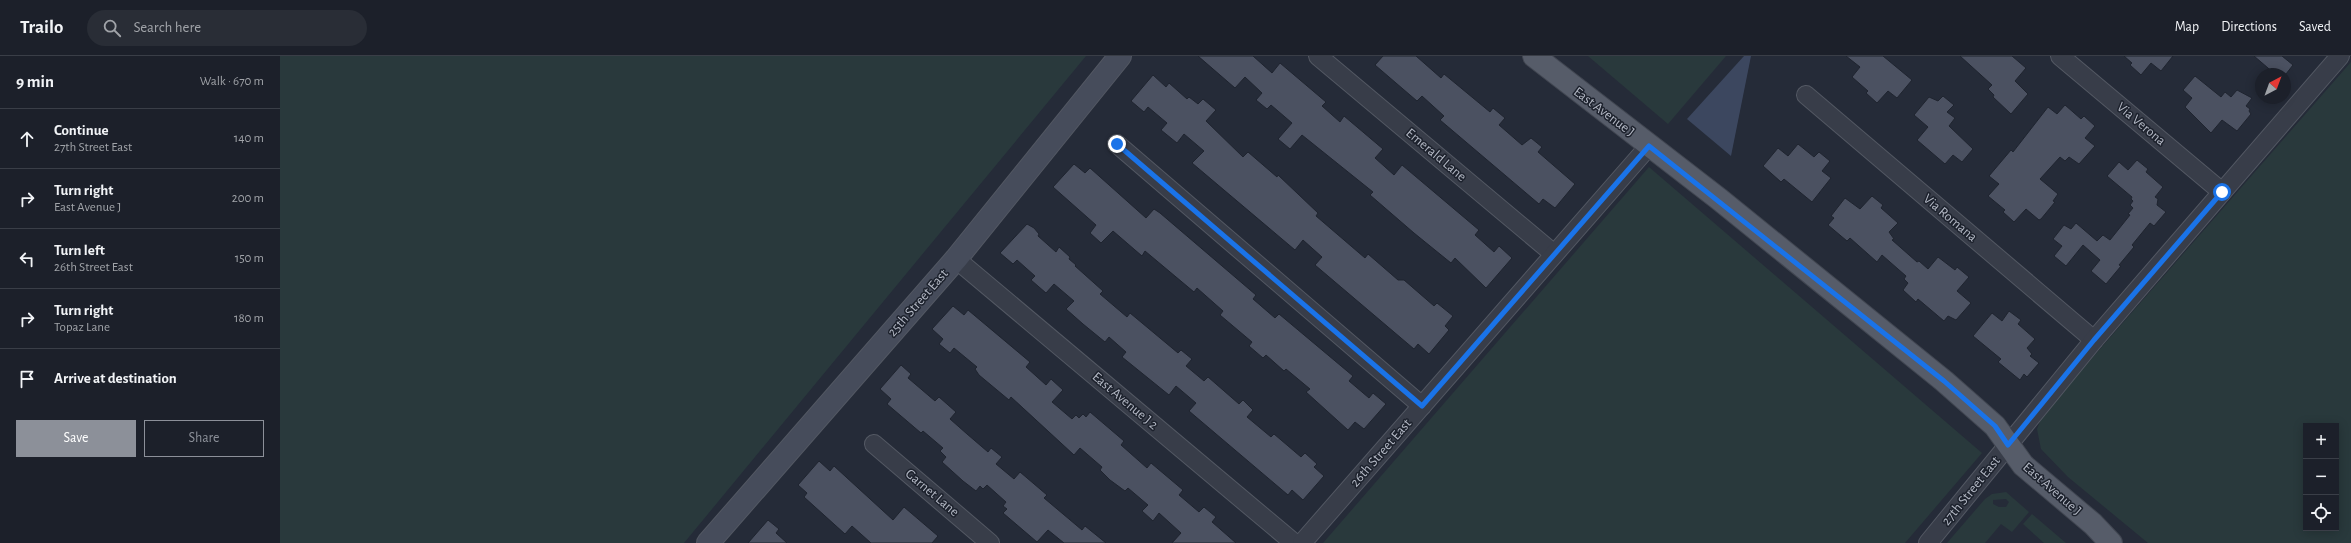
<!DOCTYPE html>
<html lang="en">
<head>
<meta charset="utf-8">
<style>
  :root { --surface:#1c202a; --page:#292d36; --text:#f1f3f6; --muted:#a0a3a8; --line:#3a3e47; --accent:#8c9099 }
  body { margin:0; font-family:"Alegreya Sans",sans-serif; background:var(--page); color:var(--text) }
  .controls { position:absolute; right:12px; bottom:12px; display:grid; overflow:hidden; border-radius:0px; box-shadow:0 2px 10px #0003 }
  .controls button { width:36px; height:36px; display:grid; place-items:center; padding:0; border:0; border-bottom:1px solid var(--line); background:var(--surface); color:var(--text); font:20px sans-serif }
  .compass { position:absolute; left:1975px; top:12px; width:36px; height:36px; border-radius:50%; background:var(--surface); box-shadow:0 2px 10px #0003; rotate:41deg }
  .stop { position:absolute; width:12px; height:12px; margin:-9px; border:3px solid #1a73e8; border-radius:50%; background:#fff }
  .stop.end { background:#1a73e8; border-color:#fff; box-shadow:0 1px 4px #0008 }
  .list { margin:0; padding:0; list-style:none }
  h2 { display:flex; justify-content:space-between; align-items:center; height:52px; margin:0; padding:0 16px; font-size:17px }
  h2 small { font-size:13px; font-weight:400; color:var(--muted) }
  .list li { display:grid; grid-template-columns:26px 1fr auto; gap:12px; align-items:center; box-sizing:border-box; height:60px; padding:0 16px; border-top:1px solid var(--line) }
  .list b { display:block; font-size:15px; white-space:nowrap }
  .list p { margin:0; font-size:13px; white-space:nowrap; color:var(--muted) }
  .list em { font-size:13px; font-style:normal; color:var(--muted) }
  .actions { display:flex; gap:8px; padding:12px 16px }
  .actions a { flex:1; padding:9px 0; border:1px solid var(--accent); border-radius:0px; text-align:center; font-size:14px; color:var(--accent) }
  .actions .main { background:var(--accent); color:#fff }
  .icon { flex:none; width:22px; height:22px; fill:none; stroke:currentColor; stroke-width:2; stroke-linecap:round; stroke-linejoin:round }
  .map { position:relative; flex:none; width:2071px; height:487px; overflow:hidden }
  header { display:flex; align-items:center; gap:24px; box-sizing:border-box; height:56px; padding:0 20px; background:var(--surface); border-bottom:1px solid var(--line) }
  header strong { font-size:19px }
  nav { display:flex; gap:22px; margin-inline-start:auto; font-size:14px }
  .search { width:280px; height:36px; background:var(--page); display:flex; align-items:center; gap:10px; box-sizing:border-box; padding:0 14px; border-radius:22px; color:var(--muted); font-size:15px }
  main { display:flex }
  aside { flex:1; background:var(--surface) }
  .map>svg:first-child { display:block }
  .green { fill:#29393c; fill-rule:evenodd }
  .water { fill:#3c475f }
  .building { fill:#4b5161; stroke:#1f242f }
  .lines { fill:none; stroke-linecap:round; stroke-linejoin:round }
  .street-casing { stroke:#535863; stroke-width:20 }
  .secondary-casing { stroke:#535863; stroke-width:24 }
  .primary-casing { stroke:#414651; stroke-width:24 }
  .street { stroke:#383d49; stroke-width:18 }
  .secondary { stroke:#464c5b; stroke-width:22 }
  .primary { stroke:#565c69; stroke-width:22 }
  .route { stroke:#1a73e8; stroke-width:5 }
  .labels { text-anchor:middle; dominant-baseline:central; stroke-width:3; stroke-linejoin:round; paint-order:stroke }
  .street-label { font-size:14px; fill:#b3b8c4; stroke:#1d222d }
</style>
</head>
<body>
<header>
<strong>Trailo</strong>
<div class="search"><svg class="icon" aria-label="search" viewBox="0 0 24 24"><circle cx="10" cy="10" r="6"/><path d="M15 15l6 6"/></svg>Search here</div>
<nav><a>Map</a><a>Directions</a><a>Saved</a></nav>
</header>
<main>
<aside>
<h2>9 min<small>Walk · 670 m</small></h2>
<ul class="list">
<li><svg class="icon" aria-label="ahead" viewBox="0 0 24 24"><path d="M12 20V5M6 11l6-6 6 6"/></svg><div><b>Continue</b><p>27th Street East</p></div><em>140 m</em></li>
<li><svg class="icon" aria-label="right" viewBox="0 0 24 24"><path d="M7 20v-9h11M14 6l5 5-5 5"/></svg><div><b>Turn right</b><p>East Avenue J</p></div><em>200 m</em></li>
<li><svg class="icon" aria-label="left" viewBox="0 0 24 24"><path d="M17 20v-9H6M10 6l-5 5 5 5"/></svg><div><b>Turn left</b><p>26th Street East</p></div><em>150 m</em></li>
<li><svg class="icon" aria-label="right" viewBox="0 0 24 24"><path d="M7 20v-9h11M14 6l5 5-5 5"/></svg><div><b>Turn right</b><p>Topaz Lane</p></div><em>180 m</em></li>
<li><svg class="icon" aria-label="arrive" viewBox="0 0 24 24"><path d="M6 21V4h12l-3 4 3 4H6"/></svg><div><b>Arrive at destination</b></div></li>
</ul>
<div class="actions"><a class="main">Save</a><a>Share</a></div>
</aside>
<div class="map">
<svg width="2071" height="487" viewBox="0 0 2071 487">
  <rect width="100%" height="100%" fill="#252b38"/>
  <g class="green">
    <path d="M0 0H806L404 487H0Z"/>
    <path d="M1308 0H1446L1388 68Z"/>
    <path d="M2071 6V487H1868L1788 421 1761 393 1757 373 1763 358ZM2026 370H2056V472H2026Z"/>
    <path d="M1369 111 1702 397 1625 487H1043Z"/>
    <path d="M1726 436 1749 456 1732 476 1721 468 1705 487H1667L1705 443 1712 438ZM1726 443 1729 446 1726 451H1719L1713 448V444Z"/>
    <path d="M1752 458 1786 487H1764L1743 468Z"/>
  </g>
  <path class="water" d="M1464 0H1471L1451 100 1407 63Z"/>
  <g class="building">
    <path d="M918 0H973L992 17 1000 7 1046 46 1042 50 1060 66 1064 60 1103 93 1095 102 1114 119 1122 109 1199 174 1195 179 1214 196 1219 190 1232 202 1206 232 1175 202 1171 207 1134 177 1090 139 1093 136 1022 79 1010 93 998 83 1012 67 991 49 987 53 976 44 982 37 965 21 955 32Z"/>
    <path d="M1103 0H1136L1161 22 1164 18 1210 56 1213 52 1225 62 1219 69 1242 89 1251 82 1262 91 1258 96 1295 128 1275 152 1263 143 1259 148 1160 64 1164 60 1142 40 1137 45 1095 9Z"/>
    <path d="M1566 0H1603L1632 24 1617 42 1608 35 1597 47 1586 37 1588 35 1572 21 1580 11Z"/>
    <path d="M1680 0H1732L1746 12 1735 25 1748 38 1731 58 1713 41 1714 39 1708 33 1712 29Z"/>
    <path d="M1844 0H1893L1881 15 1871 7 1861 19 1850 9 1852 7Z"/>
    <path d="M1974 0H2002L2013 9 2006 18H1995Z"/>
    <path d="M873 19 886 31 889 27 907 43 909 41 918 48 923 43 936 54 926 65 963 101 968 96 997 121 998 119 1038 157 1036 160 1085 202 1088 198 1118 224H1124L1154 250 1157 247 1173 260 1165 270 1169 274 1149 298 1138 288 1134 293 1035 209 1042 201 1023 184 1015 194 912 107 924 95 904 78 897 87 881 74 887 67 868 51 864 56 851 45Z"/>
    <path d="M1915 20 1941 41 1945 36 1951 41 1957 34 1972 42 1966 50 1970 53 1969 55 1971 58 1957 75 1942 64 1931 77 1905 51 1912 42 1903 34Z"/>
    <path d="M1663 40 1674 49 1667 56 1675 62 1669 70 1693 93 1682 106 1673 99 1665 108 1637 84 1648 71 1634 59 1649 41 1658 45Z"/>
    <path d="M1785 49 1801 63 1804 60 1815 70 1805 82 1815 90 1799 108 1789 101 1785 105 1780 101 1760 123 1778 138 1773 145 1775 146 1761 163 1759 164 1746 153 1734 166 1723 156 1725 154 1708 140 1719 128 1709 120 1731 94 1733 96 1768 51 1777 58Z"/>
    <path d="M1518 88 1534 101 1539 96 1550 105 1542 115 1551 122 1532 146 1504 123 1501 126 1483 110 1498 92 1508 100Z"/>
    <path d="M1857 104 1868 113 1866 116 1883 131 1875 141 1878 143 1877 149 1886 156 1874 170 1870 167 1852 189 1854 191 1839 209 1841 210 1826 228 1811 215 1820 204 1803 189 1786 210 1774 200 1782 190 1773 183 1784 169 1791 173 1796 167 1817 185 1823 179 1830 184 1850 159 1848 158 1853 152 1850 149 1853 145 1851 143 1852 141 1827 120 1839 106 1848 114Z"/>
    <path d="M794 108 805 117 810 112 866 162 874 153 880 157 976 239 973 243 995 262 999 258 1073 320 1069 325 1089 342 1093 337 1106 348 1084 373 1075 366 1068 374 1026 336 1030 333 1006 313 1004 315 986 299 983 302 969 290 972 286 940 259 943 255 917 232 914 236 865 195 862 200 833 175 821 187 810 177 816 169 773 131Z"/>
    <path d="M1592 140 1603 149 1601 152 1618 167 1609 176 1614 183 1612 184 1637 206 1639 205 1648 213 1658 201 1675 214 1677 211 1689 221 1677 235 1691 247 1676 264 1668 260 1664 265 1638 243 1636 246 1623 234 1628 227 1624 223 1626 220 1602 199 1597 206 1570 182 1567 185 1548 169 1554 162 1551 160 1565 142 1580 153Z"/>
    <path d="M747 168 754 172 759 178 758 180 776 196 779 191 790 201 789 203 796 209 795 210 823 235 820 238 847 261 850 257 898 297 901 294 912 303 906 310 924 325 928 321 959 348 963 344 973 354 967 361 991 381 994 378 1021 401 1025 397 1037 408 1034 411 1044 420 1023 444 1012 434 1008 439 909 355 916 347 896 330 889 339 842 301 846 296 829 281 825 286 803 268 786 253 794 245 774 228 766 237 751 224 755 220 737 204 733 208 720 197Z"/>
    <path d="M673 250 684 259 688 254 750 306 746 311 766 329 771 323 783 334 772 346 792 363 796 359 799 362 803 358 806 361 810 356 844 385 841 389 867 412 871 407 903 434 899 439 919 456 924 451 936 461 932 466 956 487H892L901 477 879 457 873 465 862 455 868 449 848 432 845 435 830 424 820 414 822 411 800 392 794 399 731 341 729 344 699 319 695 313 697 311 674 292 670 297 659 288 663 283 652 273Z"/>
    <path d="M1729 255 1741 264 1738 268 1755 283 1747 292 1752 298 1750 300 1759 307 1747 321 1744 318 1740 324 1718 306 1721 303 1693 280 1712 257 1722 265Z"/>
    <path d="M621 309 631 318 628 322 655 345 659 341 676 356 670 363 687 378 708 396 711 392 722 401 716 408 734 423 740 416 767 439 764 442 802 474 805 470 826 487H784L768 474 757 486 723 457 727 453 723 450 726 446 707 429 703 433 700 430 696 435 683 425 662 406 666 401 660 395 663 392 643 375 641 377 607 348 611 343 600 333Z"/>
    <path d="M539 405 550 415 554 410 613 464 624 451 658 480 652 487H591L572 470 565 478 524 441 527 437 518 429Z"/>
    <path d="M488 464 499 473 496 477 507 487H468Z"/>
  </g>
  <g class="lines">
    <defs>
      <g id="street">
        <path d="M1038 0 1274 198"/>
        <path d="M1780 0 1942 136"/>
        <path d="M1526 39 1814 284"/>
        <path d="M837 88 1142 350"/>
        <path d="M676 203 1014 487"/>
        <path d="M594 388 710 487"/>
        <path d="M1022 487 1369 90"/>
        <path d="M1648 487 1814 284 2060 0"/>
      </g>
      <path id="secondary" d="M428 487 676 203 840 0"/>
      <path id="primary" d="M1254 0 1439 143 1664 325 1715 370 1743 409 1813 468 1831 487"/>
    </defs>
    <use href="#street" class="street-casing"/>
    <use href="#secondary" class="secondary-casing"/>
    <use href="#primary" class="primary-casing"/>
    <use href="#street" class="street"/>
    <use href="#secondary" class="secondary"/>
    <use href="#primary" class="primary"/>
  </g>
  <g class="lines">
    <path class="route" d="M837 88 1142 350 1369 90 1664 325 1715 370 1728 389 1814 284 1942 136"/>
  </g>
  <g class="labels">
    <g class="street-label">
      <text transform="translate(1324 56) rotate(37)">East Avenue J</text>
      <text transform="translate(1861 68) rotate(40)">Via Verona</text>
      <text transform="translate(1156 99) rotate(40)">Emerald Lane</text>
      <text transform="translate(1670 162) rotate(40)">Via Romana</text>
      <text transform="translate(638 247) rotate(-49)">25th Street East</text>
      <text transform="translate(845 345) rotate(40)">East Avenue J 2</text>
      <text transform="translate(1101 397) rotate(-49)">26th Street East</text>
      <text transform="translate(1772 433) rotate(41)">East Avenue J</text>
      <text transform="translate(1691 435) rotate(-51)">27th Street East</text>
      <text transform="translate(652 437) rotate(40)">Garnet Lane</text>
    </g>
  </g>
</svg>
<div class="controls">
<button>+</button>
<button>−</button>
<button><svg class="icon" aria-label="locate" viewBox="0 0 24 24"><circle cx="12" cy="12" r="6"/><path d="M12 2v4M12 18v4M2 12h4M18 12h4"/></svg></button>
</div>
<svg class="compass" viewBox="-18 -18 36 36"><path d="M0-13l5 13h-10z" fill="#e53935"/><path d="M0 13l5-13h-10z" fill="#a0a3a8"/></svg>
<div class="stop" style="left:1942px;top:136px"></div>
<div class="stop end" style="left:837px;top:88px"></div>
</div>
</main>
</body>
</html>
